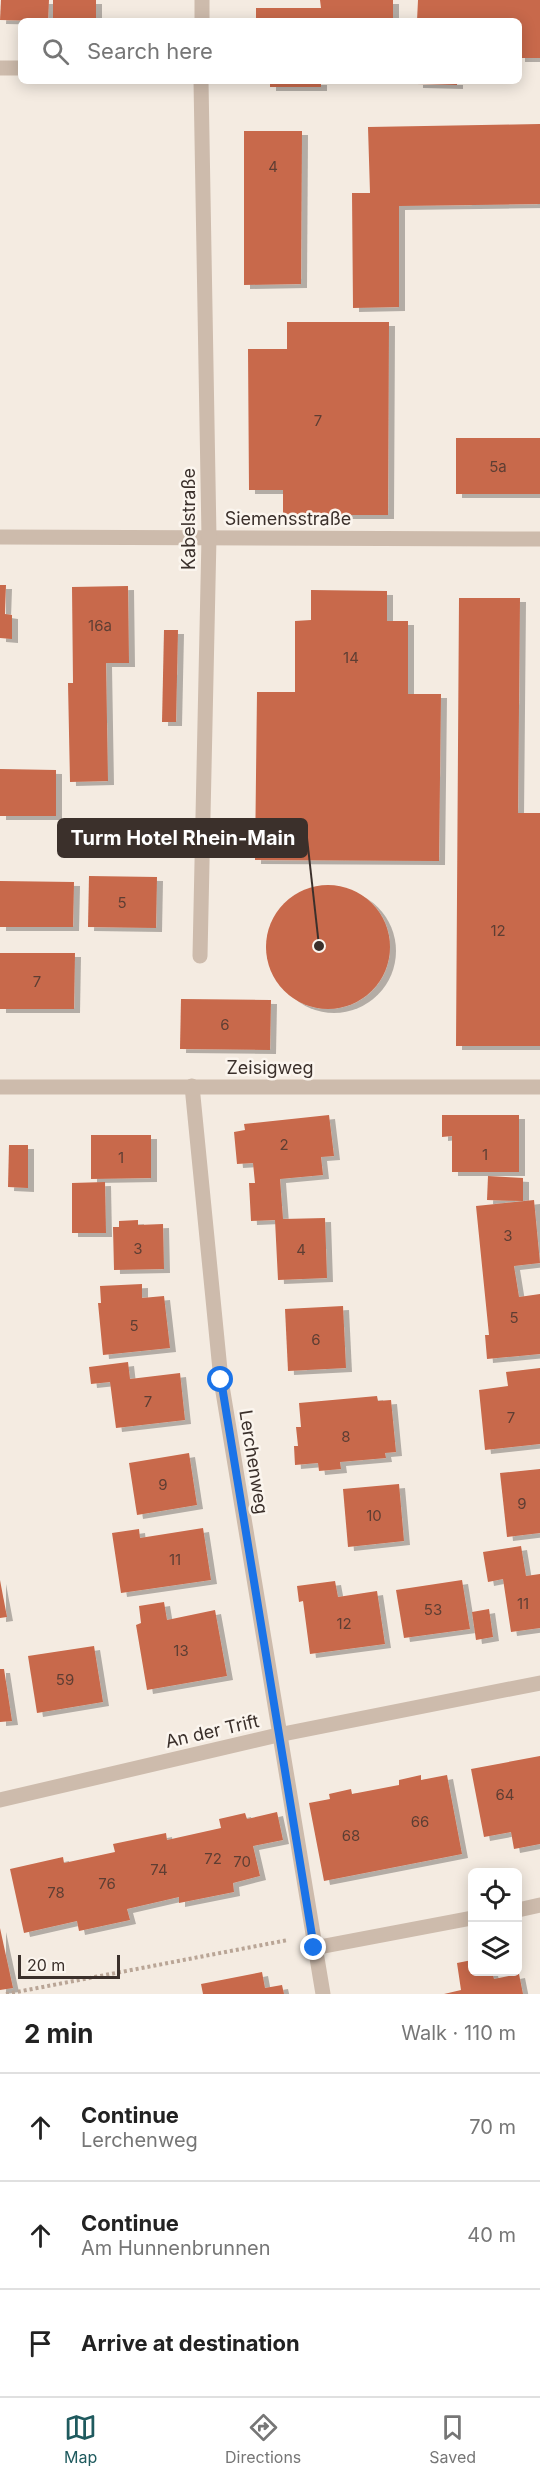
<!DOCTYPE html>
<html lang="en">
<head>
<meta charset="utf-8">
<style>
  :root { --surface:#fff; --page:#f6f6f6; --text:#222; --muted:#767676; --line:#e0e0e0; --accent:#1f5a5e }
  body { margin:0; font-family:Inter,sans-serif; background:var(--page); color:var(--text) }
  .controls { position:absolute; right:18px; bottom:18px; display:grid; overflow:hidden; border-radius:9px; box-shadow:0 3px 15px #0003 }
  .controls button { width:54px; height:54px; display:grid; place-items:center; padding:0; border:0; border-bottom:2px solid var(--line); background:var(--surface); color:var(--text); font:30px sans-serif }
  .scale { position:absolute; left:18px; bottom:15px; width:102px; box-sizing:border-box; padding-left:6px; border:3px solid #3b302b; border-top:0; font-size:16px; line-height:21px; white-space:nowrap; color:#3b302b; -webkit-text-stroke:4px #fbf5ee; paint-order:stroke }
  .stop { position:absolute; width:18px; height:18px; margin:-14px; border:4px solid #1a73e8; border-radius:50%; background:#fff }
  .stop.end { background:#1a73e8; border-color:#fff; box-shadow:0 2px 6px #0008 }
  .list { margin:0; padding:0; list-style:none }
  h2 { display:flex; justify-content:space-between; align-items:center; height:78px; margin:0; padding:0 24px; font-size:26px }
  h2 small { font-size:20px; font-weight:400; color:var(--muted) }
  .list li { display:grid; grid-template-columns:39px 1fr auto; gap:18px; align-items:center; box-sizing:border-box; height:108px; padding:0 24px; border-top:2px solid var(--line) }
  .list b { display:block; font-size:22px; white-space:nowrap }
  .list p { margin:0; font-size:20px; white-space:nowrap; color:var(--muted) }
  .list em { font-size:20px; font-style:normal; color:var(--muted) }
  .icon { flex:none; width:33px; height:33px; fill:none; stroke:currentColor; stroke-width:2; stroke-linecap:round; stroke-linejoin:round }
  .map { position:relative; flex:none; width:540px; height:1994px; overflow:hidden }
  .search { position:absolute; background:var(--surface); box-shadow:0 3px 15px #0003; left:18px; right:18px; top:18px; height:66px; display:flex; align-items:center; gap:15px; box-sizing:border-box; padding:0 21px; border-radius:9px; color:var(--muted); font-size:22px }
  .sheet { height:402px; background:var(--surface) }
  nav { display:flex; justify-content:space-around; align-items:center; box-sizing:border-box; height:84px; border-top:2px solid var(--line); background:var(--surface); font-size:16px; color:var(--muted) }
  nav a { display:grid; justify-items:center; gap:3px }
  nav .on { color:var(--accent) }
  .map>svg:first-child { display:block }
  .building { fill:#c8694b; filter:url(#shadow) }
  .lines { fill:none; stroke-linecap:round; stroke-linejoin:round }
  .path { stroke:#b9a596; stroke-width:4; stroke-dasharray:3 3; stroke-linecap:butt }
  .minor { stroke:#cdbbac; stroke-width:15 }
  .route { stroke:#1a73e8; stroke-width:8 }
  .labels { text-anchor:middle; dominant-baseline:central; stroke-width:5; stroke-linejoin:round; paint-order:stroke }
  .number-label { font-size:15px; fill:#5e3e33 }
  .street-label { font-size:18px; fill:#3b302b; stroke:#fbf5ee }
  .leader { fill:none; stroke:#3b302b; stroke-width:2 }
  .callout-dot { fill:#3b302b; stroke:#fbf5ee; stroke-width:2 }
  .callout { fill:#3b302b; stroke:#3b302b; stroke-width:2 }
  .callout-label { font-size:20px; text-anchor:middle; font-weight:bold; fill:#fff }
</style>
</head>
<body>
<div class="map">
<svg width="540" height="1994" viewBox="0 0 540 1994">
  <defs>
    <filter id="shadow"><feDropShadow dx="6" dy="4" stdDeviation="0" flood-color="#0004"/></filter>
  </defs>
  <rect width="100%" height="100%" fill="#f4ebe1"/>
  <g class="building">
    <path d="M1 0H49L48 21 0 20Z"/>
    <rect x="53" y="0" width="43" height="21"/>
    <path d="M320 0H393V21H256V8H321Z"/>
    <path d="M418 0H540V58H519V21H417Z"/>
    <rect x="270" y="81" width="51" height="6"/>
    <path d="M417 81H457V85L417 84Z"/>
    <path d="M540 124V204L399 206V307L353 308 352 193H370L368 127Z"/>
    <path d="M244 131H302L301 284 244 285Z"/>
    <path d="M287 322H389L388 515H283V490H249L248 349H287Z"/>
    <rect x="456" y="438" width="84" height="56"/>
    <path d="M0 585H6L5 614 12 615V639L0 638Z"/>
    <path d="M128 586 129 663H106L108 781 70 782 68 683H73L72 587Z"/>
    <path d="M311 590 387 591V621H408V694H441L439 861 255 860 257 692H295V621L311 620Z"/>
    <path d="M459 598H520L518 813H540V1046H456Z"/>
    <path d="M164 630H178L176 722H162Z"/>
    <path d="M0 769 56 770V816H0Z"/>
    <path d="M89 876 157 877 156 928 88 927Z"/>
    <path d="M0 881 74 882 73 927H0Z"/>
    <circle cx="328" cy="947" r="62"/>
    <path d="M0 953H75L74 1009H0Z"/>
    <path d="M181 999 271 1000 270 1050 180 1049Z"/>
    <path d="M329 1115 334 1156 321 1157 323 1175 280 1179 283 1219 325 1218 327 1278 278 1280 275 1220 251 1221 249 1183H255L253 1163 237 1164 234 1132 245 1130 244 1124Z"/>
    <path d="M442 1115H519V1172H452V1136L442 1137Z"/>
    <path d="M91 1135H151V1178L91 1179Z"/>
    <path d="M9 1145H28V1188L8 1187Z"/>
    <path d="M488 1176 523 1178V1201L487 1200Z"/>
    <path d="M105 1182 106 1233H72V1183Z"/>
    <path d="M534 1200 540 1263 514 1266 519 1297 540 1294V1354L487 1359 485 1335H489L476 1206Z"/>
    <path d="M138 1220V1225L163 1224 164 1269 114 1270 113 1227H119V1221Z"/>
    <path d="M142 1284V1298L164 1296 170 1348 103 1355 98 1303H101L100 1286Z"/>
    <path d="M343 1306 346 1368 288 1371 285 1309Z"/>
    <path d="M128 1362 130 1379 180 1373 185 1420 116 1428 110 1382 91 1384 89 1367Z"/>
    <path d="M540 1368V1444L485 1450 479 1390 508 1386 506 1372Z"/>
    <path d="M377 1396 378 1401 391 1400 396 1452 385 1453 386 1458 340 1462 341 1469 319 1471 318 1463 295 1465 294 1446H298L296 1427H301L299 1403Z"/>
    <path d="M189 1453 197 1505 137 1515 129 1463Z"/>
    <path d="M540 1469V1533L507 1537 500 1473Z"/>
    <path d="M399 1484 404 1541 348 1547 343 1489Z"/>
    <path d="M203 1528 211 1580 121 1593 112 1533 139 1529 140 1538Z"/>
    <path d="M521 1546 526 1576 540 1574V1628L511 1632 503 1579 488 1582 483 1552Z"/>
    <path d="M0 1580 7 1617 0 1618Z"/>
    <path d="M462 1580 470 1629 404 1638 396 1590Z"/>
    <path d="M335 1581 338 1597 377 1591 385 1644 310 1654 303 1601 299 1602 297 1586Z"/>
    <path d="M164 1602 167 1620 215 1610 227 1676 147 1690 136 1625 141 1623 139 1606Z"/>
    <path d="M489 1609 493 1637 476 1640 472 1612Z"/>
    <path d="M94 1646 103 1702 37 1713 28 1656Z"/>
    <path d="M0 1669H4L12 1721 0 1722Z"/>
    <path d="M540 1756V1844L514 1849 511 1832 484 1837 471 1769Z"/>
    <path d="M421 1775V1780L447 1775 462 1854 324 1881 309 1803 330 1799 329 1794 351 1789 352 1794 399 1785V1780Z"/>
    <path d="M277 1812 283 1840 253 1846 260 1876 233 1883 234 1892 179 1903V1897L127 1909 130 1920 79 1931 77 1921 24 1933 10 1869 63 1857 64 1863 115 1852 113 1844 166 1833 167 1840 221 1828 219 1819 245 1813 247 1819Z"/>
    <path d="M0 1928 13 1988 0 1990Z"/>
    <path d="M472 1960V1972H492L494 1979 519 1974 523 1994H444L461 1990 457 1963Z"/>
    <path d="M262 1972 265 1988 282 1985 284 1994H203L201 1984Z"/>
  </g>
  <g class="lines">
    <path class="path" d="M6 1994 288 1940"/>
    <g class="minor">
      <path d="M202 21V0"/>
      <path d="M0 68H21"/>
      <path d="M0 537 540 539"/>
      <path d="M200 956 209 537 201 81"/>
      <path d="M192 1086 221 1380 323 1994"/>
      <path d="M0 1087H540"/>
      <path d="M0 1800 278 1735 540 1683"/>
      <path d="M518 1910 540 1905"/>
      <path d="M314 1948 472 1918"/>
    </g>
  </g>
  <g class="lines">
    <path class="route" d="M221 1380 314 1948"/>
  </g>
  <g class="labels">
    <g class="number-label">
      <text x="273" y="166">4</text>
      <text x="318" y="420">7</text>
      <text x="498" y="466">5a</text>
      <text x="100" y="625">16a</text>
      <text x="351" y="657">14</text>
      <text x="122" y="902">5</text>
      <text x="498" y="930">12</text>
      <text x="37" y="981">7</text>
      <text x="225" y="1024">6</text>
      <text x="284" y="1144">2</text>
      <text x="485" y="1154">1</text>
      <text x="121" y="1157">1</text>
      <text x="508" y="1235">3</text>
      <text x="138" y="1248">3</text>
      <text x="301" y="1249">4</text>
      <text x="514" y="1317">5</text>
      <text x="134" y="1325">5</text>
      <text x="316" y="1339">6</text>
      <text x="148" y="1401">7</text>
      <text x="511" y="1417">7</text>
      <text x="346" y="1436">8</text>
      <text x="163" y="1484">9</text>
      <text x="522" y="1503">9</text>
      <text x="374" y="1515">10</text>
      <text x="175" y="1559">11</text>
      <text x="523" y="1603">11</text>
      <text x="433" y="1609">53</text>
      <text x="344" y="1623">12</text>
      <text x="181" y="1650">13</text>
      <text x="65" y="1679">59</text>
      <text x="505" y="1794">64</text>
      <text x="420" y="1821">66</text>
      <text x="351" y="1835">68</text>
      <text x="213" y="1858">72</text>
      <text x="242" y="1861">70</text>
      <text x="159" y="1869">74</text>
      <text x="107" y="1883">76</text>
      <text x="56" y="1892">78</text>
    </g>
    <g class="street-label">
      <text x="288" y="518">Siemensstraße</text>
      <text transform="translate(188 519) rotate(-90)">Kabelstraße</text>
      <text x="270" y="1067">Zeisigweg</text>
      <text transform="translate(254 1462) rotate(81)">Lerchenweg</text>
      <text transform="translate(212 1731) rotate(-13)">An der Trift</text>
    </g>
  </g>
  <path class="leader" d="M319 946L307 838"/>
  <circle class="callout-dot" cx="319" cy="946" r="6"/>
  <rect class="callout" x="58" y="819" width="249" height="38" rx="6"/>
  <g class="callout-label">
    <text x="183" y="845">Turm Hotel Rhein-Main</text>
  </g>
</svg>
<div class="controls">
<button><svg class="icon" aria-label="locate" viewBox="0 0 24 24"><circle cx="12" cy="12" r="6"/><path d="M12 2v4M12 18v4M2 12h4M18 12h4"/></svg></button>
<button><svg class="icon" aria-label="layers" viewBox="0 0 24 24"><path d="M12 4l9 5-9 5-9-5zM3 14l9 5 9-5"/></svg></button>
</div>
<div class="scale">20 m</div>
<div class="stop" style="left:221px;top:1380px"></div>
<div class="stop end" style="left:314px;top:1948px"></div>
<div class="search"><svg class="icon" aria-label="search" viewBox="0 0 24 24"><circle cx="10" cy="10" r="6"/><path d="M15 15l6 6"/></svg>Search here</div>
</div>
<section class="sheet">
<h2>2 min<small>Walk · 110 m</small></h2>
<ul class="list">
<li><svg class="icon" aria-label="ahead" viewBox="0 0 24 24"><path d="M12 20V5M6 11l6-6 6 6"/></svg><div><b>Continue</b><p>Lerchenweg</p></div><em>70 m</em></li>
<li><svg class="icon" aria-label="ahead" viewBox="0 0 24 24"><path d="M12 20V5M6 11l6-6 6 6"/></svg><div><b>Continue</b><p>Am Hunnenbrunnen</p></div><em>40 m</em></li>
<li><svg class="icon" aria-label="arrive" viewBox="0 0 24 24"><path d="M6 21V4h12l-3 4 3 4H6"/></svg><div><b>Arrive at destination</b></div></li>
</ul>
</section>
<nav>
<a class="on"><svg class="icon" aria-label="map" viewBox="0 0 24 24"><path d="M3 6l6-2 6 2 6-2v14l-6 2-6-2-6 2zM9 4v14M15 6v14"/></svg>Map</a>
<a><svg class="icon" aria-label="directions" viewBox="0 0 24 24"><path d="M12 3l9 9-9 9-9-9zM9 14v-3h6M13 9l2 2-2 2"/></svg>Directions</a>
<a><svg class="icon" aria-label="saved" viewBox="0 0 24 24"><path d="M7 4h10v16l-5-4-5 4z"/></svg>Saved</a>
</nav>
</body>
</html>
